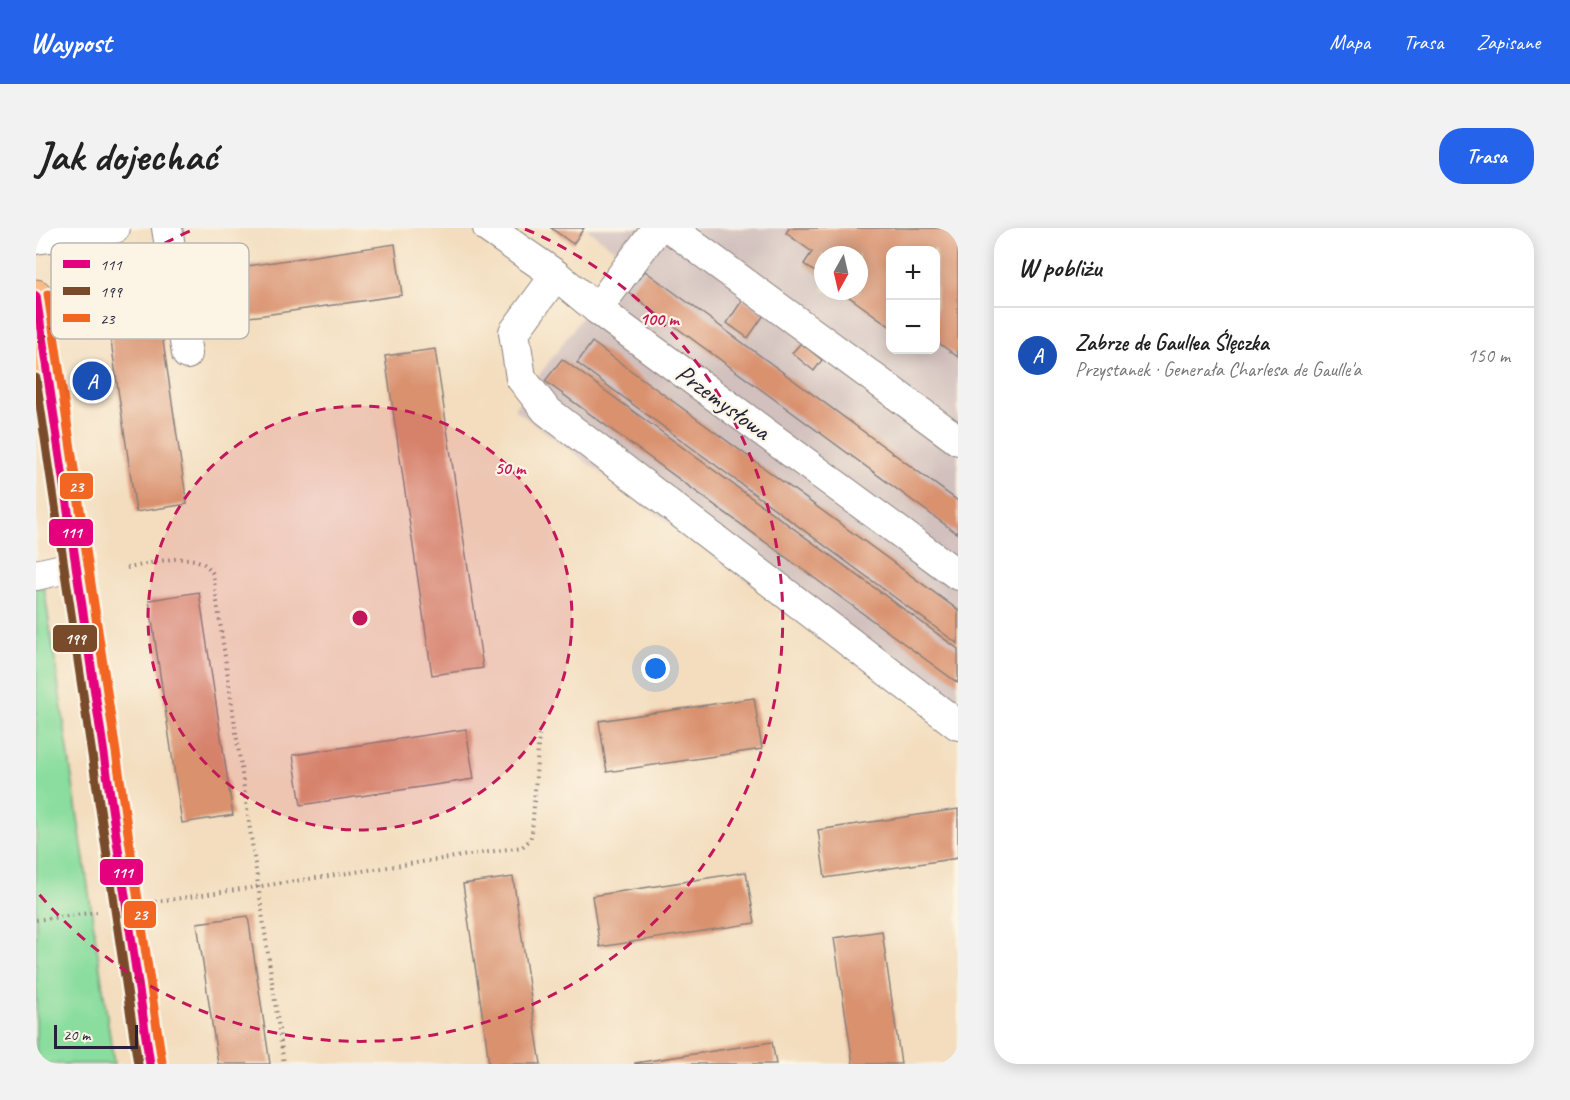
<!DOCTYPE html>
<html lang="pl">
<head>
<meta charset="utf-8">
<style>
  :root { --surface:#fff; --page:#f2f2f2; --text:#222; --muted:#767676; --line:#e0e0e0; --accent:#2563eb }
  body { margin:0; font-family:Caveat,sans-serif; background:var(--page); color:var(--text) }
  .controls { position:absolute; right:18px; top:18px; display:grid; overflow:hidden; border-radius:12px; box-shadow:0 3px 15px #0003 }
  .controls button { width:54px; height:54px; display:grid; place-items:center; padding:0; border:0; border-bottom:2px solid var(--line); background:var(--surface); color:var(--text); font:30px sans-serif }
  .compass { position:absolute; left:778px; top:18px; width:54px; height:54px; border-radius:50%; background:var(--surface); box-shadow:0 3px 15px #0003; rotate:188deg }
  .scale { position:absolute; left:18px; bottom:15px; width:84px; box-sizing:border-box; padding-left:6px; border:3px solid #22223b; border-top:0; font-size:16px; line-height:21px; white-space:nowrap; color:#22223b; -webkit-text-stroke:4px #fcf5e5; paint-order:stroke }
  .you { position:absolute; left:620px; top:441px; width:21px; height:21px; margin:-15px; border:4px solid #fff; border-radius:50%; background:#1a73e8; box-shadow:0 0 0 9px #1a73e833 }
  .badge { display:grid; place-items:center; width:39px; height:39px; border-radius:50%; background:var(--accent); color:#fff; font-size:20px; font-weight:700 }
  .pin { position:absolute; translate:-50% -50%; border:3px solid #fff; box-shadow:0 2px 6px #0006 }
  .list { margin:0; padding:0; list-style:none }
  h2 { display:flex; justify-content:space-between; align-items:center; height:78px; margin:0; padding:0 24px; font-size:26px }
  h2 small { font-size:20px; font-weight:400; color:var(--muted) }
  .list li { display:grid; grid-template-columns:39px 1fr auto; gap:18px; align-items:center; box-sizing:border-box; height:96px; padding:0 24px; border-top:2px solid var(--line) }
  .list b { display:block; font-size:22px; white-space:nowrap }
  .list p { margin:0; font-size:20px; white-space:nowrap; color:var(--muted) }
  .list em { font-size:20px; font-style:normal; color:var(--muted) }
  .map { position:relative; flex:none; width:922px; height:836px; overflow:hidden; border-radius:24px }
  header { display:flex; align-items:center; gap:36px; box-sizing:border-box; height:84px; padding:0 30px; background:var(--accent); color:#fff }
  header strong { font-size:28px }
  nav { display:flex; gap:33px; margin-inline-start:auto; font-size:21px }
  .intro { display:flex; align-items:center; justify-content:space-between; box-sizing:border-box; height:144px; padding:0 36px }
  h1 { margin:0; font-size:42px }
  .button { padding:15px 27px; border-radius:24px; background:var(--accent); color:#fff; font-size:21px; font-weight:700 }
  main { display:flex; gap:36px; padding:0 36px }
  aside { flex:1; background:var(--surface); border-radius:24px; box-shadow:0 3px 15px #0003 }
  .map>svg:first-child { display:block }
  .industrial { fill:#d1c0bd; fill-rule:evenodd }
  .green { fill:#8add9e; stroke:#56806c; stroke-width:1.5 }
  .building { fill:#d9916e }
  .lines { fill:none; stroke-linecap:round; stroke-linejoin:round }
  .minor-casing { stroke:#8a807c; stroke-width:32 }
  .major-casing { stroke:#8a807c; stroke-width:35 }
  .path { stroke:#8a807c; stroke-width:4; stroke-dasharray:1.5 4.5; stroke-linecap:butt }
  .minor { stroke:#fff; stroke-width:30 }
  .major { stroke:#f8bd88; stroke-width:33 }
  .bus-1-casing { stroke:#fcf5e5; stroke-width:14 }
  .bus-2-casing { stroke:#fcf5e5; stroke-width:14 }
  .bus-3-casing { stroke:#fcf5e5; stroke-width:14 }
  .bus-1 { stroke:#e5007d; stroke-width:9 }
  .bus-2 { stroke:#7a4b2a; stroke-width:9 }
  .bus-3 { stroke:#f26522; stroke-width:9 }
  .ring { fill:none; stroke:#c2185b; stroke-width:3; stroke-dasharray:10 8 }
  .labels { text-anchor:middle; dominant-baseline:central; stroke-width:4.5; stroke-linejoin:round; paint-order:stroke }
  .street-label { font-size:26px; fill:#22223b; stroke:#fcf5e5 }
  .key { fill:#fcf5e5; stroke:#bbb6b2; stroke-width:1.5 }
  .key-label { font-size:16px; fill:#22223b }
  .centre { fill:#c2185b; stroke:#fcf5e5; stroke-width:3 }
  .ring-label { font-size:18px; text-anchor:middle; font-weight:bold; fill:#c2185b; stroke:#fcf5e5; stroke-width:4.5; stroke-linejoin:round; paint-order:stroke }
  .line-badge { stroke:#fcf5e5; stroke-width:2 }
  .badge-label { font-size:16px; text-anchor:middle; font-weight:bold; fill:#fff }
</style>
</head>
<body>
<header>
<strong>Waypost</strong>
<nav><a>Mapa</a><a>Trasa</a><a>Zapisane</a></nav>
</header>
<div class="intro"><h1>Jak dojechać</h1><a class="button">Trasa</a></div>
<main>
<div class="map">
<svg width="922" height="836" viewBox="0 0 922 836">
  <rect width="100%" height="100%" fill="#fcf5e5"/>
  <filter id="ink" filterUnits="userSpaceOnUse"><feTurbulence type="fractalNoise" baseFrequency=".0167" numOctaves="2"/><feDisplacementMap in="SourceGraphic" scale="12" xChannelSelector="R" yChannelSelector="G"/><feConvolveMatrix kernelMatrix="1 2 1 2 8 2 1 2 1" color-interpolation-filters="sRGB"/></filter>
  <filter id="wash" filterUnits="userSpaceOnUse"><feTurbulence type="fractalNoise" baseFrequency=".008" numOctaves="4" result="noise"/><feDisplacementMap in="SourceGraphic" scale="24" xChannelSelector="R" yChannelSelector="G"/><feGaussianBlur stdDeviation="1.35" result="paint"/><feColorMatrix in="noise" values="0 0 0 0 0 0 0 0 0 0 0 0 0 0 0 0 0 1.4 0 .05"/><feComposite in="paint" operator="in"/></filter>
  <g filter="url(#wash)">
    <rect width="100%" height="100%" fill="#f3ddbe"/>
    <path class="industrial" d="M550 0H922V508L478 181 590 30ZM855 22H900V122H855ZM787 27H823V63H787Z"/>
    <path class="green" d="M8 359 78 836H0V360Z"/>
    <g id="blocks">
      <g class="building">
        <path d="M515 0H548L537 16Z"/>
        <path d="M753 0H909L915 5 922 0V129L900 113V22H855V99L805 63H823V27H787V50L768 36 776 24 750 5Z"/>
        <path d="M359 16 366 67 193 92 185 42Z"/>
        <path d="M609 43 922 273V306L592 64Z"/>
        <path d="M118 52 151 276 100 284 67 59Z"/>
        <path d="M707 71 728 87 712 110 691 95Z"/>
        <path d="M556 114 922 382V416L541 135Z"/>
        <path d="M765 115 786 132 778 143 756 125Z"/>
        <path d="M399 121 447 440 396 447 349 128Z"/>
        <path d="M526 131 922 421V455L509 153Z"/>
        <path d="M163 364 197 587 146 595 113 372Z"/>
        <path d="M718 470 726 521 571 544 563 493Z"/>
        <path d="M430 501 438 551 265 577 257 527Z"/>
        <path d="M922 581V630L789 650 782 602Z"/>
        <path d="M710 644 719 695 564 719 556 668Z"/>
        <path d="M477 649 499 798 505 836H453L449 805 427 656Z"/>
        <path d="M212 688 234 836H182L161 695Z"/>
        <path d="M846 703 865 836H817L798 710Z"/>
        <path d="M736 814 740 836H599V835Z"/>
      </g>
    </g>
  </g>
  <g filter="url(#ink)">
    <use href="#blocks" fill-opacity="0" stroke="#8a807c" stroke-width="1.5"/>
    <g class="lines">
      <defs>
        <g id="minor">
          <path d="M131 0 151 126"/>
          <path d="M452 0 520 47 561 81 922 347"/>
          <path d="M634 0 922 212"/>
          <path d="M0 11 79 0"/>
          <path d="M520 47 478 104 485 150 510 182 922 497"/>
          <path d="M561 81 621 0"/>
          <path d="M0 347 40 338"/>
        </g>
        <path id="major" d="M0 68 114 836"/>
      </defs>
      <use href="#minor" class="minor-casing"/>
      <use href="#major" class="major-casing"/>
      <g class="path">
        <path d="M91 340C117 336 162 318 177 346L248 836"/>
        <path d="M119 674 486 619 494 612 496 605 503 506"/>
        <path d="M0 692 62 684"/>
      </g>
      <use href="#minor" class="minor"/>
      <use href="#major" class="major"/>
      <defs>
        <path id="bus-1" d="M0 68 114 836"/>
        <path id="bus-2" d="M0 150 102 836"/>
        <path id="bus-3" d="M12 66 126 834"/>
      </defs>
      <use href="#bus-1" class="bus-1-casing"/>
      <use href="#bus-2" class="bus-2-casing"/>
      <use href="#bus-3" class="bus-3-casing"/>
      <use href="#bus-1" class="bus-1"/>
      <use href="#bus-2" class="bus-2"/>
      <use href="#bus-3" class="bus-3"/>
    </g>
  </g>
  <circle cx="324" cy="390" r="212" fill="#c2185b" fill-opacity=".12"/>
  <g class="ring">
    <circle cx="324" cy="390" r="212"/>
    <path d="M2 115A423 423 0 0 1 159 1M489 1A423 423 0 1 1 2 665"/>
  </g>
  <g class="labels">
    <g class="street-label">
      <text transform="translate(687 174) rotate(36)">Przemysłowa</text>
    </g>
  </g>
  <rect x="15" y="15" width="198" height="96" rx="9" class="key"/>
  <rect x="27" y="32" width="27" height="8" fill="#e5007d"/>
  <rect x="27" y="59" width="27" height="8" fill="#7a4b2a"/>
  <rect x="27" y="86" width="27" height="8" fill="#f26522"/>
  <g class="key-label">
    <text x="64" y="42">111</text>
    <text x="64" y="69">199</text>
    <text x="64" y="96">23</text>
  </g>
  <circle cx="324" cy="390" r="9" class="centre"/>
  <g class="ring-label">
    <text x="623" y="97">100 m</text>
    <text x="474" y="246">50 m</text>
  </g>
  <g class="line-badge">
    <rect x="23" y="244" width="35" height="28" rx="6" fill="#f26522"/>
    <rect x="12" y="290" width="46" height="29" rx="6" fill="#e5007d"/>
    <rect x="16" y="396" width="46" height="29" rx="6" fill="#7a4b2a"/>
    <rect x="63" y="630" width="45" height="28" rx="6" fill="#e5007d"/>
    <rect x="87" y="672" width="34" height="29" rx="6" fill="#f26522"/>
  </g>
  <g class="badge-label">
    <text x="40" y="264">23</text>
    <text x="35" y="310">111</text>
    <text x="39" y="416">199</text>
    <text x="86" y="650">111</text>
    <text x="104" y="692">23</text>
  </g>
</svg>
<div class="controls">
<button>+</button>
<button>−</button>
</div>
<svg class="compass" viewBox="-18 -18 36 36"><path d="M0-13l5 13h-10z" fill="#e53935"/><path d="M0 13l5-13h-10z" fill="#767676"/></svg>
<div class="scale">20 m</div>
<div class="you"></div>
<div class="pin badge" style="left:56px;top:153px;background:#1a4fb4">A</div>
</div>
<aside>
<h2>W pobliżu<small></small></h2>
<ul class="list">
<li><span class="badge" style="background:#1a4fb4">A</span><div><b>Zabrze de Gaullea Ślęczka</b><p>Przystanek · Generała Charlesa de Gaulle'a</p></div><em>150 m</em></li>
</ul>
</aside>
</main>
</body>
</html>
